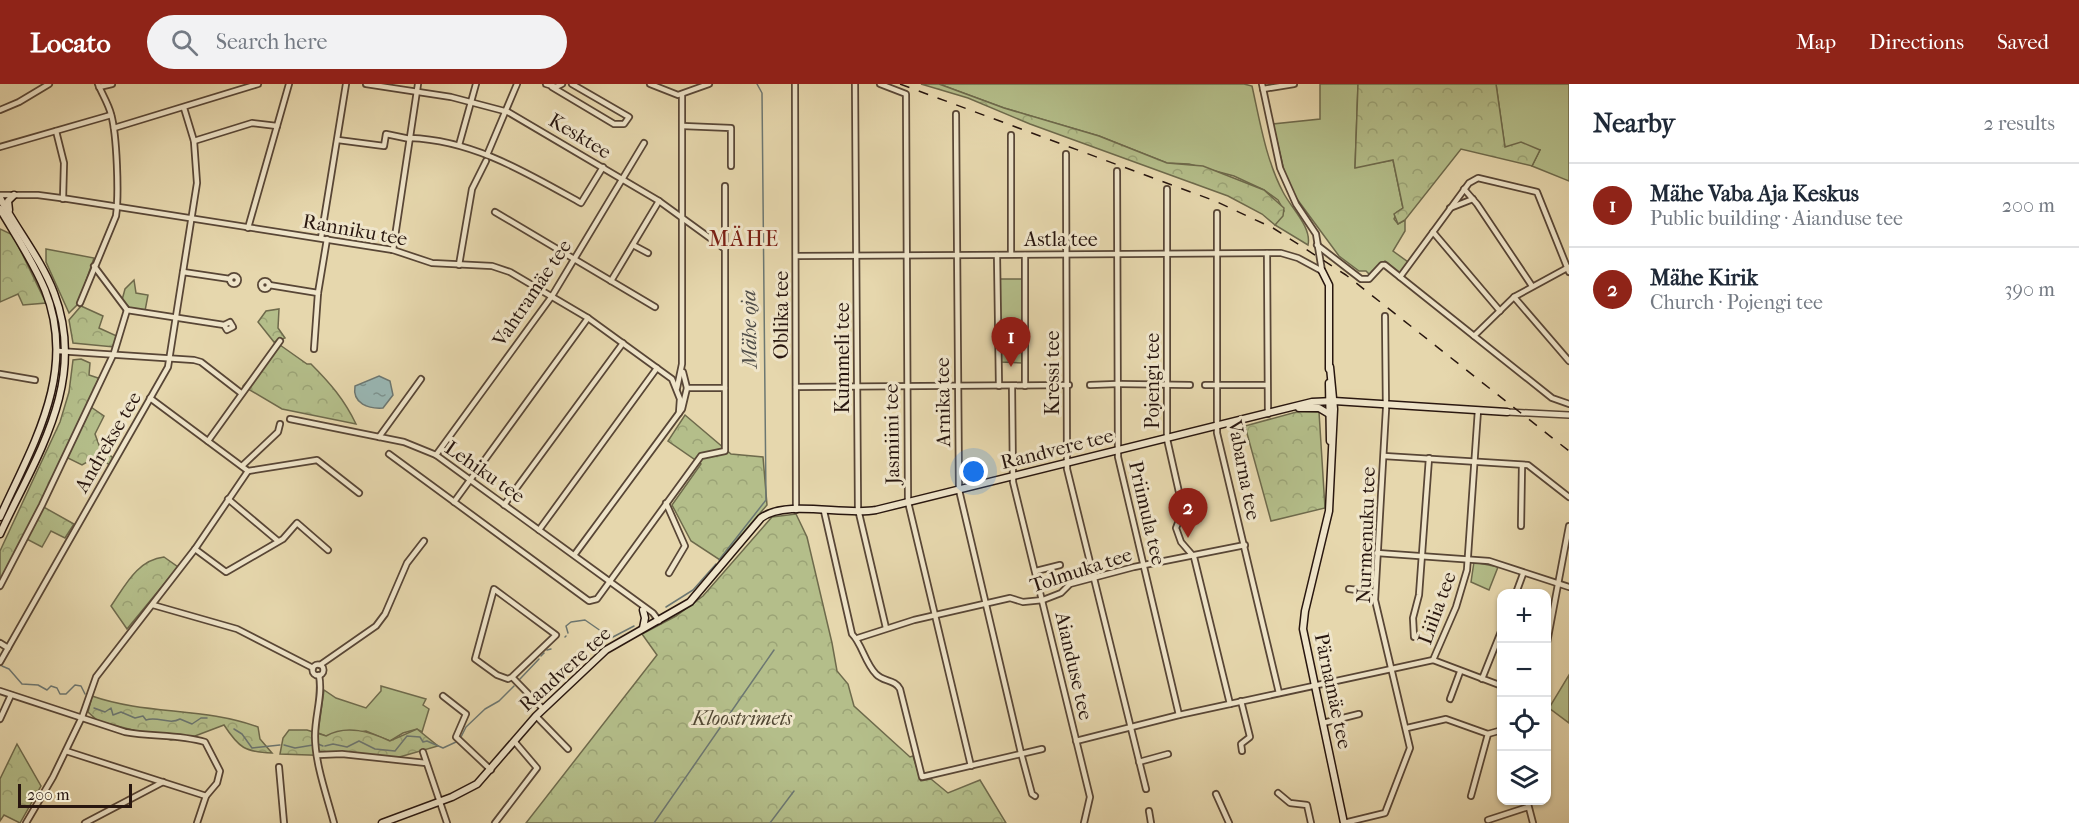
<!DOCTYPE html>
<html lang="en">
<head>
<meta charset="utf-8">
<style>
  :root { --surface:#fff; --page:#f2f2f3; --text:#1f2937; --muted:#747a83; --line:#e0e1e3; --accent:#8f2418 }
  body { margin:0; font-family:"IM FELL French Canon",serif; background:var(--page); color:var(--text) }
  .controls { position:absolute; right:18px; bottom:18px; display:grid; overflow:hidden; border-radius:12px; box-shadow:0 2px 4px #0004 }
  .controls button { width:54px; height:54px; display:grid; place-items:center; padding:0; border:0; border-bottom:2px solid var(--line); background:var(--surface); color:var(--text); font:30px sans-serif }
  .scale { position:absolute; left:18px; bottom:15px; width:114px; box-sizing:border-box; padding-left:6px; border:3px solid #28160f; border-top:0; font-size:16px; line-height:21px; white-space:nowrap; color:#28160f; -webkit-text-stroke:4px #efe5ca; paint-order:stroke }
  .you { position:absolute; left:974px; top:388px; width:21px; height:21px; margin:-15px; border:4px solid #fff; border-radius:50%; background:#1a73e8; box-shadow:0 0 0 9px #1a73e833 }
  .badge { display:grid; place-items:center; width:39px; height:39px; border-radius:50%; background:var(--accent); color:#fff; font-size:20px; font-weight:700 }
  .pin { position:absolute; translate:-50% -50px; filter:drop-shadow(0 2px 3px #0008) }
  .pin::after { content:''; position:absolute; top:32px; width:21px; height:18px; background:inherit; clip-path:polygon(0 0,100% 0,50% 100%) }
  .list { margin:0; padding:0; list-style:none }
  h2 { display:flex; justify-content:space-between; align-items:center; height:78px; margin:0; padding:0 24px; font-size:26px }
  h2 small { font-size:20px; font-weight:400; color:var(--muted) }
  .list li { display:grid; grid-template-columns:39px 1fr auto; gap:18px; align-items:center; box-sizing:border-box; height:84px; padding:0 24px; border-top:2px solid var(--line) }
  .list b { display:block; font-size:22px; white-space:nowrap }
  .list p { margin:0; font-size:20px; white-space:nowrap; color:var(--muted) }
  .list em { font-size:20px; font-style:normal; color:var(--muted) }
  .icon { flex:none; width:33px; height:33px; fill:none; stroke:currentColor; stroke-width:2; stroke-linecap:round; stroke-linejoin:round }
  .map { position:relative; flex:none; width:1569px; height:739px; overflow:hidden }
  header { display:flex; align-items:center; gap:36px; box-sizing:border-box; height:84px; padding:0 30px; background:var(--accent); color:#fff }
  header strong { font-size:28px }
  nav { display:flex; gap:33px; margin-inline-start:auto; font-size:21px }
  .search { width:420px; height:54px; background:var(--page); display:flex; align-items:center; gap:15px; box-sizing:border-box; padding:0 21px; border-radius:33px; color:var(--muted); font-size:22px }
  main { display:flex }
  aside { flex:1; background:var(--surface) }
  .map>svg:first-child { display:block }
  .green { fill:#b4be8a; stroke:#6e6a4c; stroke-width:1.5 }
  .forest { fill:url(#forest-crowns); stroke:#6e6a4c; stroke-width:1.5 }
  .water { fill:url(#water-ripples); stroke:#6c7772; stroke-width:1.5 }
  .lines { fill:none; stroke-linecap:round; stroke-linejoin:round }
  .stream { stroke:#6c7772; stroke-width:1.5 }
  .minor-casing { stroke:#584636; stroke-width:8 }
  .tertiary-casing { stroke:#584636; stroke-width:8 }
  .secondary-casing { stroke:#28160f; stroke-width:9 }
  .minor { stroke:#efe5ca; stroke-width:4.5 }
  .tertiary { stroke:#efe5ca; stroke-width:5 }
  .secondary { stroke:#efe5ca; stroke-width:6 }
  .rail { stroke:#28160f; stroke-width:1.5; stroke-dasharray:10 10; stroke-linecap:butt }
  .labels { text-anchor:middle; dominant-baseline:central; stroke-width:6; stroke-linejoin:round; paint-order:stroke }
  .street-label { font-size:20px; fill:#28160f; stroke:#efe5ca }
  .park-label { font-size:20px; font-style:italic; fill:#524834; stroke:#efe5ca }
  .water-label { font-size:21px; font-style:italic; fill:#504e49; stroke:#efe5ca }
  .quarter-label { font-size:22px; letter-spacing:1.5px; fill:#7a1f14; stroke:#efe5ca }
</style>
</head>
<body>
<header>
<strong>Locato</strong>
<div class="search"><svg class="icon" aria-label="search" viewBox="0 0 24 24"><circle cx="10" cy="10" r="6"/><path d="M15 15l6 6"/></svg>Search here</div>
<nav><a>Map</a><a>Directions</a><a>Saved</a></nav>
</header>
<main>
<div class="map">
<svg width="1569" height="739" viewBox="0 0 1569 739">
  <defs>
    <pattern id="forest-crowns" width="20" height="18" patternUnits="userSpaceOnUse" patternTransform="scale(1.5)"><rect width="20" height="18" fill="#b4be8a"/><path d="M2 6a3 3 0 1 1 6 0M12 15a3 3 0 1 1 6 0" fill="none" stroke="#9ba376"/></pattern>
    <pattern id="water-ripples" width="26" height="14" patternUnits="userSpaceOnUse" patternTransform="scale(1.5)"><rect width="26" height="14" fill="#99b7b4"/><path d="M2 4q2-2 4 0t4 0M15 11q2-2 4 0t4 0" fill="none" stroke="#7d9491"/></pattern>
  </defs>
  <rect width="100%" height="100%" fill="#e6d7ad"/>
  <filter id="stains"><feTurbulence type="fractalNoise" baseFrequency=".00333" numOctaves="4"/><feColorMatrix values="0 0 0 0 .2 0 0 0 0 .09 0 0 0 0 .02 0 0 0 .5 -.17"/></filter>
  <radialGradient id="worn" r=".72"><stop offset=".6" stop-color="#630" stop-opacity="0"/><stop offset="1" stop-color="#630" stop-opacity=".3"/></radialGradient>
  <g class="green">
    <path d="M939 0H1244L1252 2C1260 38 1266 76 1283 108 1291 124 1312 143 1308 161L1275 141 1284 127 1278 116 1264 106 1234 92 1189 80 1167 79 1099 52 1004 24Z"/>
    <path d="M1320 0H1358L1355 83 1393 76 1403 124 1397 128 1394 135 1398 140 1405 136V147L1393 167 1408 178 1400 189 1385 177 1370 191 1366 187H1359L1339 172 1297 115 1285 91 1273 40 1320 35Z"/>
    <path d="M1496 0H1569V97L1532 82 1540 66 1505 64Z"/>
    <path d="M46 165 94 174 78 220 69 229 46 178Z"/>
    <path d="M1000 195H1023V279L1001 278Z"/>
    <path d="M134 196 136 209 148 211 145 227 131 225 122 216 125 205Z"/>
    <path d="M1474 478 1498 483 1489 506 1471 498Z"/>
    <path d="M1569 591V639L1549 624Z"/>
    <path d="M381 602 426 615 423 621 429 625 422 648 417 645 403 649 390 657 366 647 326 652 318 649 324 606 336 614 366 624 381 607Z"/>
  </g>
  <g class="forest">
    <path d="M921 0H939L1004 24 1099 52 1167 79 1203 82 1264 106 1284 124 1283 132 1275 141 1262 130 1228 112 1030 40 968 14Z"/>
    <path d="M1358 0H1496L1505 63 1521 58 1540 66 1532 82 1461 65 1405 136 1398 140 1394 130 1403 124 1393 76 1355 84Z"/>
    <path d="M0 145 13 151 46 219 23 221 18 210 0 218Z"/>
    <path d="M81 222 103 232 99 244 119 253 114 263 73 259 69 236Z"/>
    <path d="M279 225 278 244 285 254 274 258 258 238 266 227Z"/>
    <path d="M280 261 307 280H311C330 299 344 315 356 340L282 325 243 302Z"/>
    <path d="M81 275 90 279 89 291 101 295 88 321 104 332 95 350 99 361 113 374 110 381 96 373 82 381 64 372 40 421 74 440 65 454 51 447 42 463 23 453 0 498V467L60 338 69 308 73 276Z"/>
    <path d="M1300 327 1319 328 1325 424 1271 437 1245 342Z"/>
    <path d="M685 331 731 370 763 373 767 421 720 476 691 457 672 421 701 380 668 357Z"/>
    <path d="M796 430 807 453 832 559 837 587 848 600 854 622 910 673 913 672 921 697 931 695 948 709 980 696 1006 739H526L657 571 642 550 676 532 703 512 772 433Z"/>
    <path d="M164 473 178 483 127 545 111 522C125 502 137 476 164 473Z"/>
    <path d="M92 612C146 631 204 623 258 643L260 655 272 669C245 668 239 664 224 641L195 652 171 656 98 637 88 628Z"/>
    <path d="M417 645 438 662 396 674 280 670 283 654 289 646H307L326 652C347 640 370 648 390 657Z"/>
    <path d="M17 660 41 702 20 739 4 731 0 737V695Z"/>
  </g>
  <path class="water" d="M379 292 390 297 393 311 383 324C369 325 352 320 355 302Z"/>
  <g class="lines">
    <g class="stream">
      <path d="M719 476 766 416 762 9 757 0"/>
      <path d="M666 523 693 506 716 480"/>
      <path d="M568 549 566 542 571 538 585 536 611 554 634 542"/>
      <path d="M565 553 566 552"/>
      <path d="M547 566 551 565"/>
      <path d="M541 572 544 569"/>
      <path d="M2 582 9 585 22 600 38 601 47 606 51 602 57 604 60 610H66L75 601 81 602 85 610"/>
      <path d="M520 595 539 575"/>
      <path d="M94 624 105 628 111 624 113 631 121 628 135 634 143 632 146 636C158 632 169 641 180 635L192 640 201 634H207"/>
      <path d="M234 645 242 650 252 664 280 661"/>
      <path d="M461 653 466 643 485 625 499 617 514 602"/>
      <path d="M318 660 323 662"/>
      <path d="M284 661 295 664 313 661"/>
      <path d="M325 662 333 660 347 663 359 657 375 665 395 667 407 652 420 653 423 658 427 657 443 664 456 658"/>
      <path d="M654 739 774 566"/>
      <path d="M770 739 794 707"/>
    </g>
    <defs>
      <g id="minor">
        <path d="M366 0 451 13 508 28 659 117 725 165"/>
        <path d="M546 0 556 3 562 0"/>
        <path d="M650 0 678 11 709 0"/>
        <path d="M795 0 796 426"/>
        <path d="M855 0 858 425 886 544"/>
        <path d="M880 0 906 10 908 418 971 682"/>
        <path d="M1262 0 1280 84 1296 120 1316 150 1322 187"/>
        <path d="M99 3 112 0"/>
        <path d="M552 3 614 40H624L629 33 572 0"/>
        <path d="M1263 5 1294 0"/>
        <path d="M0 26 19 18 49 0"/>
        <path d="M956 30 959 406 1021 669 1032 710 1035 712"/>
        <path d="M683 42 731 44V82"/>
        <path d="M114 44 258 0"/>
        <path d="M56 47 64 79 63 115"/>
        <path d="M1011 51V170"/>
        <path d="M410 54C473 56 527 89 581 119L603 83"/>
        <path d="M338 56 384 62 386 50 410 55"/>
        <path d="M194 57 252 39 277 42"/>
        <path d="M459 61 476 0"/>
        <path d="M0 63 111 31"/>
        <path d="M1066 70 1067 385 1146 705"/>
        <path d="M487 71 517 0"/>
        <path d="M1117 87 1118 373 1179 631"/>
        <path d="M1167 105V355L1183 426 1176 444 1181 458 1194 473 1230 620"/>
        <path d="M1464 105 1477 120 1532 202"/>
        <path d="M0 111H38L68 115 393 166 432 179 492 182 510 188 588 234 672 295 680 315 679 329"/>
        <path d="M1450 124 1473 115"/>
        <path d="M495 128 655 223"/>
        <path d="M1217 129V349L1279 609"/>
        <path d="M248 144 289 0"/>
        <path d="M1433 148 1500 227"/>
        <path d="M321 154 346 0"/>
        <path d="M633 161 648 169"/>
        <path d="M1317 161 1361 195H1369L1382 181H1385L1552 314 1569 320"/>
        <path d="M393 166 418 0"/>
        <path d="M1267 169 1268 330"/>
        <path d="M997 171 999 302"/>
        <path d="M1025 171V302"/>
        <path d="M796 172 1281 169 1298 174 1322 187"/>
        <path d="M459 181 472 105 486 77"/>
        <path d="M94 182 127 226 224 241 227 246 233 243 230 238 224 241"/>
        <path d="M183 188 230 195"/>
        <circle cx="234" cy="196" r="4"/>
        <path d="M1400 193 1469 99 1478 94 1537 108 1569 188"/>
        <path d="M611 197 659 117"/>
        <circle cx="265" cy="201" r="4"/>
        <path d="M269 201 318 209"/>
        <path d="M1514 213 1569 277"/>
        <path d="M80 219 116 132C119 110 117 51 111 30 108 19 102 10 98 0"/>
        <path d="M1474 252 1514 213 1569 183"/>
        <path d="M314 265 318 209 327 155"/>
        <path d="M58 267 194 276 201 278 241 309"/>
        <path d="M0 290 35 296"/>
        <path d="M1120 300 1190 301"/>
        <path d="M1090 301 1117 300"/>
        <path d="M1205 301H1267"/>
        <path d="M1012 302 1013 398 1090 713 1084 739"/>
        <path d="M796 303 1069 301"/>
        <path d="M677 304 682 280V11"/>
        <path d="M687 304H725"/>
        <path d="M150 314 248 387 317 376 359 409"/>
        <path d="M290 335 404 358 436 371 653 529 659 537"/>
        <path d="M379 353 421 295"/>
        <path d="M208 357 280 257"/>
        <path d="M389 370 589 517 597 515 701 372 725 367V102"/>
        <path d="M436 371 552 212 644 59"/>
        <path d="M1384 372 1528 381 1569 413"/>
        <path d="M242 382 278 348 280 340"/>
        <path d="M228 415 278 457"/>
        <path d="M454 418 588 234"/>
        <path d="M666 419 685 462 669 489"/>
        <path d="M504 421 623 259"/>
        <path d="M824 427 852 550C862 560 865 579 876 590 883 598 895 595 900 605L922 693 1042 665"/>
        <path d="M1521 442 1522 381"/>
        <path d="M539 446 657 284"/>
        <path d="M195 465 226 488 283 455 297 439 328 466"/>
        <path d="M1377 469 1489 477 1569 503"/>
        <path d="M575 470 682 325 687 304 683 288"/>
        <path d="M1036 487 1060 481"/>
        <path d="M0 502 42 421 114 269 127 226"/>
        <path d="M1349 505 1375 508"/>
        <path d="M1516 509 1523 490"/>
        <path d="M153 521 237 545 313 584"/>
        <path d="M1414 553 1413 534 1419 511 1429 374"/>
        <path d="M858 554 914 536 1010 514 1023 518 1043 516 1061 509 1070 500 1134 483 1245 461"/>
        <path d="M0 559 8 564"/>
        <path d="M1546 564 1569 442"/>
        <path d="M1433 576 1502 602"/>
        <path d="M0 578 168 283 197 99 194 57 184 24"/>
        <circle cx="318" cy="586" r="5.5"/>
        <path d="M320 581 376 542 385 530 407 479 424 457"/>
        <path d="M319 591C323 611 315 631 315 652 315 680 327 712 334 739"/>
        <path d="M512 593 508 595 497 591 475 575 494 505 556 551 512 593 543 625"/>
        <path d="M1482 595 1502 545"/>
        <path d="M0 607 125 648C152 653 179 650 205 658L220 687 217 699 206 712 197 739"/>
        <path d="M443 612 466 630 456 653 491 686"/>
        <path d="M1450 615 1460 588"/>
        <path d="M1241 617 1250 653 1241 660 1242 667"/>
        <path d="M536 632 568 665"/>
        <path d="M0 635 11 611"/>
        <path d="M1323 639 1359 630"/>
        <path d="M1407 644 1446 635 1488 650 1502 646"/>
        <path d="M1076 657 1179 631 1433 576 1456 523 1467 486 1478 326"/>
        <path d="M66 667 206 712"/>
        <path d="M423 668 447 739"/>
        <path d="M318 671 342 670 426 679"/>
        <path d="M1139 678 1168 670"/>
        <path d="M279 683 284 739"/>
        <path d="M1278 709 1290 719 1307 721 1311 739"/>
        <path d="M1216 710 1229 739"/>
        <path d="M1471 712 1488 650"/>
        <path d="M1527 716 1533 739"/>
        <path d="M1149 727 1151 739"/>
        <path d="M1488 736 1528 723"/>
        <path d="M26 739 53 693 82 633 96 593 195 465 248 387"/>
        <path d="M85 739 163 698"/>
        <path d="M495 739 537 684 514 657"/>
        <path d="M1344 739 1385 729 1410 664 1375 516 1386 325 1385 232"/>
      </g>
      <path id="tertiary" d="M1507 328 1569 331"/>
      <g id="secondary">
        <path d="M0 114C17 146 41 175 54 209 88 298 36 372 0 450"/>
        <path d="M0 125C16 152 33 177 45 206 78 288 33 360 0 433"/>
        <path d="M9 126 8 117 14 111"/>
        <path d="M1322 187 1329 201V285"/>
        <path d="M1330 283 1334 325 1329 427 1305 527 1303 545 1344 739"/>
        <path d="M1329 299 1330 357"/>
        <path d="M1299 324H1319L1329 330"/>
        <path d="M643 544 645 534 643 526"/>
        <path d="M382 739 452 713 477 700 536 632 606 566 690 518 761 434C786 415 844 432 876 426L1312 318 1334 317 1507 328"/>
      </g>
    </defs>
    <use href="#minor" class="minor-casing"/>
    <use href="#tertiary" class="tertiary-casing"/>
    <use href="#secondary" class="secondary-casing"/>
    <use href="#minor" class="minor"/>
    <use href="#tertiary" class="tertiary"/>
    <use href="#secondary" class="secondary"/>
    <path class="rail" d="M900 0 1215 117 1273 144 1346 191 1569 367"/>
  </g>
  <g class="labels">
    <g class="street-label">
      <text transform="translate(580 52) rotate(31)">Kesktee</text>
      <text transform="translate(355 146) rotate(10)">Ranniku tee</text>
      <text x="1061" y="155">Astla tee</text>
      <text transform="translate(532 209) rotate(-56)">Vahtramäe tee</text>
      <text transform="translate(781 231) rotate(-90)">Oblika tee</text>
      <text transform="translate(842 274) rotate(-90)">Kummeli tee</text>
      <text transform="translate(1052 289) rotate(-90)">Kressi tee</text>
      <text transform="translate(1152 297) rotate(-90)">Pojengi tee</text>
      <text transform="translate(943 318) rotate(-91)">Arnika tee</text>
      <text transform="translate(892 350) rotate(-91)">Jasmiini tee</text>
      <text transform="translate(108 358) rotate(-60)">Andrekse tee</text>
      <text transform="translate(1057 365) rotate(-14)">Randvere tee</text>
      <text transform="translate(1244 386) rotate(79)">Vabarna tee</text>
      <text transform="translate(485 388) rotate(35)">Lehiku tee</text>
      <text transform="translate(1147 429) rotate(77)">Priimula tee</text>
      <text transform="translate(1366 451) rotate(-88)">Nurmenuku tee</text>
      <text transform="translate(1081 486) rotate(-18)">Tolmuka tee</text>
      <text transform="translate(1437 524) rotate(-70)">Liilia tee</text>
      <text transform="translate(1074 582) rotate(77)">Aianduse tee</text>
      <text transform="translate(565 585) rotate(-42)">Randvere tee</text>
      <text transform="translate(1333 607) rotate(78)">Pärnamäe tee</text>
    </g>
    <g class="park-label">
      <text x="742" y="634">Kloostrimets</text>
    </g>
    <g class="water-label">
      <text transform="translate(749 245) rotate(-91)">Mähe oja</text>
    </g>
    <g class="quarter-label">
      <text x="744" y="155">MÄHE</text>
    </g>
  </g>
  <rect width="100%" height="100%" filter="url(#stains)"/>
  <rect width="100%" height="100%" fill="url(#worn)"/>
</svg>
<div class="controls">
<button>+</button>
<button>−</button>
<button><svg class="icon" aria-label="locate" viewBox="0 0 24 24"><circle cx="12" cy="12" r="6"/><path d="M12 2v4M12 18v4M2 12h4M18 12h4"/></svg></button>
<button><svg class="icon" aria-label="layers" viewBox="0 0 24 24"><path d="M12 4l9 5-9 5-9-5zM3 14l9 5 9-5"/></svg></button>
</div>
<div class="scale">200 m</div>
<div class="you"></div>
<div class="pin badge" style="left:1011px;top:283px">1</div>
<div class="pin badge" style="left:1188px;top:454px">2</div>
</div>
<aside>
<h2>Nearby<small>2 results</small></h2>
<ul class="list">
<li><span class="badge">1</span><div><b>Mähe Vaba Aja Keskus</b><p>Public building · Aianduse tee</p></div><em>200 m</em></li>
<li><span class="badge">2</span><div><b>Mähe Kirik</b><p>Church · Pojengi tee</p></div><em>390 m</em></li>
</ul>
</aside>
</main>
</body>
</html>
